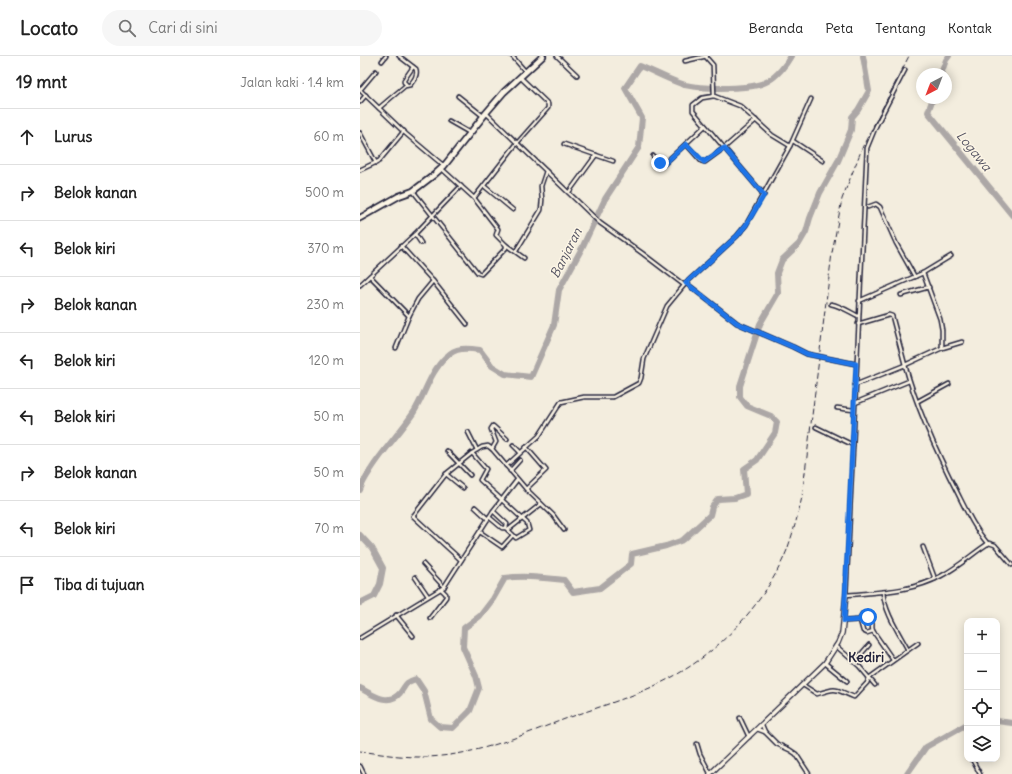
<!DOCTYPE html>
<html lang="id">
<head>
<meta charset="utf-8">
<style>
  :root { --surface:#fff; --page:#f6f6f6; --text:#222; --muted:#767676; --line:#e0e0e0 }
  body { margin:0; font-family:Delius,sans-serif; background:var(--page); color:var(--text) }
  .controls { position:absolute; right:12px; bottom:12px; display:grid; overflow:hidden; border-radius:8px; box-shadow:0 2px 10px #0003 }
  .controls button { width:36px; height:36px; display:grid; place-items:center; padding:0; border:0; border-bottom:1px solid var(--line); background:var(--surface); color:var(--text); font:20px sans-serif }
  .compass { position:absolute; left:556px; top:12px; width:36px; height:36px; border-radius:50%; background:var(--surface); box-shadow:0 2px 10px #0003; rotate:222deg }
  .stop { position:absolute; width:12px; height:12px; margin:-9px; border:3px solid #1a73e8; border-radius:50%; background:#fff }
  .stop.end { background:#1a73e8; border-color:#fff; box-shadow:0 1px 4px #0008 }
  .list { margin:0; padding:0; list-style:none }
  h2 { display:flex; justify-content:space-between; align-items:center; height:52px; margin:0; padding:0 16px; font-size:17px }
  h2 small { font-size:13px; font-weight:400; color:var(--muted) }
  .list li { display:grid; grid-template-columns:26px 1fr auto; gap:12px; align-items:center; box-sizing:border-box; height:56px; padding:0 16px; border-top:1px solid var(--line) }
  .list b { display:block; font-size:15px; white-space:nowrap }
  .list em { font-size:13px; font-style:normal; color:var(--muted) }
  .icon { flex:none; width:22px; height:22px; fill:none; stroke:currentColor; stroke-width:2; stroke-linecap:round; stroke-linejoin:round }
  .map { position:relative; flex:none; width:652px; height:718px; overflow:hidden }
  header { display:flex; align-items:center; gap:24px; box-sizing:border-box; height:56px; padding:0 20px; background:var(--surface); border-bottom:1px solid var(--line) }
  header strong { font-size:19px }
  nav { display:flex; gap:22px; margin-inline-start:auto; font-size:14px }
  .search { width:280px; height:36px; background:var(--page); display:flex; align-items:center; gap:10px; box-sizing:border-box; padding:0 14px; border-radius:22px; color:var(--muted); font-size:15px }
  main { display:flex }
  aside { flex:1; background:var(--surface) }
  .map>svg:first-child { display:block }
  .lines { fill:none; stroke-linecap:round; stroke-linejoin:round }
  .river { stroke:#aca7a6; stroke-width:6 }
  .minor-casing { stroke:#22223b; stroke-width:5.5 }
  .tertiary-casing { stroke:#22223b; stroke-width:6 }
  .trunk-casing { stroke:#22223b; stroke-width:8 }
  .minor { stroke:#fcf5e5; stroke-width:2.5 }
  .tertiary { stroke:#fcf5e5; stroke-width:3.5 }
  .trunk { stroke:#fcf5e5; stroke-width:4.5 }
  .rail { stroke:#22223b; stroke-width:1; stroke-dasharray:6 3; stroke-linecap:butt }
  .route { stroke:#1a73e8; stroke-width:5 }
  .labels { text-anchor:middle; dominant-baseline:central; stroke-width:3; stroke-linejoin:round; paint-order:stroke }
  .water-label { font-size:13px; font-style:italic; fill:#525160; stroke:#fcf5e5 }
  .quarter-label { font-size:14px; font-weight:bold; fill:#22223b; stroke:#fcf5e5 }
</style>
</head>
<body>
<header>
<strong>Locato</strong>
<div class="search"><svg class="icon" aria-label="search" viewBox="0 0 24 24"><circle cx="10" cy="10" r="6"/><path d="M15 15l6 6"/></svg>Cari di sini</div>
<nav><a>Beranda</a><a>Peta</a><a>Tentang</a><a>Kontak</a></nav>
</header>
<main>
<aside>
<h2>19 mnt<small>Jalan kaki · 1.4 km</small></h2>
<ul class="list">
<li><svg class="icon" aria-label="ahead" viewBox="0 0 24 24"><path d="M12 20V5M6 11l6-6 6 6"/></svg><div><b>Lurus</b></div><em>60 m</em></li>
<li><svg class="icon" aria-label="right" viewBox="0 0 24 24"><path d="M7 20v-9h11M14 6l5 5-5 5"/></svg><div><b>Belok kanan</b></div><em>500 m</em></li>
<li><svg class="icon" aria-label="left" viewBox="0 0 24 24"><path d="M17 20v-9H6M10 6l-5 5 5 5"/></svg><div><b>Belok kiri</b></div><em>370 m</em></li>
<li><svg class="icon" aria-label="right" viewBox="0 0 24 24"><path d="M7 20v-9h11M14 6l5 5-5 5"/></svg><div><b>Belok kanan</b></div><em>230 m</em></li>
<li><svg class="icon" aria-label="left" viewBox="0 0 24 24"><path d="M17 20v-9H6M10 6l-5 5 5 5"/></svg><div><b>Belok kiri</b></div><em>120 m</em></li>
<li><svg class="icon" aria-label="left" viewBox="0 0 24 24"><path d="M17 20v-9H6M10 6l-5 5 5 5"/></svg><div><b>Belok kiri</b></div><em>50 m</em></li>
<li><svg class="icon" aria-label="right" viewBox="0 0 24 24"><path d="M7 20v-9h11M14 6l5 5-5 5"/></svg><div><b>Belok kanan</b></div><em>50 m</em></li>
<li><svg class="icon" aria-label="left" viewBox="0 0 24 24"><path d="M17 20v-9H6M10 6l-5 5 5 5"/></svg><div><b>Belok kiri</b></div><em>70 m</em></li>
<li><svg class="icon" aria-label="arrive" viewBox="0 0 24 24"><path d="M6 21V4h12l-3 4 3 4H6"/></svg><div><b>Tiba di tujuan</b></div></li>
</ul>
</aside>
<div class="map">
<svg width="652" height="718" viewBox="0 0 652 718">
  <rect width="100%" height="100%" fill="#f3edde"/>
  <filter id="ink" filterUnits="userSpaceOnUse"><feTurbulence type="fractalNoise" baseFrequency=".025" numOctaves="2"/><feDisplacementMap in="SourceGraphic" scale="8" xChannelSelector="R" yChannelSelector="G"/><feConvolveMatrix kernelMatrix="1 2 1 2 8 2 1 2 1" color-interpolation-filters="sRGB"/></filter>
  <g filter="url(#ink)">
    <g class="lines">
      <g class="river">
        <path d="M581 18 586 4 589 0"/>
        <path d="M573 42 568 56 652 159"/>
        <path d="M0 434C2 427 6 421 10 415 23 394 40 377 54 356 65 338 70 316 86 301 96 291 106 292 120 294L132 310 145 318 171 321 194 269 199 234 222 192 245 143 279 91 282 62 265 32 280 10C293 15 311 25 325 29 342 33 394 34 408 25 417 20 426 9 431 0"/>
        <path d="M0 479 12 492 23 512 20 528 14 540 0 547"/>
        <path d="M0 632C12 638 28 651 40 637 47 628 44 627 56 623L64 635 71 663 80 671 93 672 110 655 119 632 116 620 103 591 104 572 120 560 133 543 145 522C165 519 184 522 204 524L213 536 240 532 271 508 272 498 306 490 323 484 350 459 352 451 358 443 375 442 386 438 384 413 397 404 415 377 417 366 411 360 387 350 380 341V330L400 268 418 237 417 217 422 204 439 188 446 176 450 162 460 137 478 105 491 74 492 61 498 54 509 35 503 0"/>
        <path d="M637 665 652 667"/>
        <path d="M547 718 566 691 607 668"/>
      </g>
      <defs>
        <g id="minor">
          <path d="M152 0 166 16"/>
          <path d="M197 0 217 19"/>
          <path d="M345 0 353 9 354 40"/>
          <path d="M22 5 26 0"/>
          <path d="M325 5 347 0"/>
          <path d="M545 14 516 70 507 92 486 539C518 536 552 536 581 520 599 511 613 497 629 487L635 489 652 509"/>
          <path d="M16 15 0 34 46 78 84 110"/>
          <path d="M47 29 44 26V24L53 11"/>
          <path d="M98 40 123 60"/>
          <path d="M0 46 6 39"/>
          <path d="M19 52 45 30 50 29C54 24 58 19 56 13L39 0"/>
          <path d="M126 57 240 167 282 197 324 229"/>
          <path d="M89 65 110 77"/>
          <path d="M0 77 16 107"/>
          <path d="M433 85 463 105"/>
          <path d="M204 88 253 105"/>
          <path d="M326 88 341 105 345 106 364 92 396 64"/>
          <path d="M430 90 451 43"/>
          <path d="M293 100 300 107 304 108 345 70"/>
          <path d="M82 113 114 142 158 86 188 52V48L160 21"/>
          <path d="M0 114 19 105 44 75"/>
          <path d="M124 130 153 154"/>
          <path d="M53 135 118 217 121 218 146 192V189L136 179 138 173 114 142"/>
          <path d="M209 136 236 99"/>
          <path d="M508 151 516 148 520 151 536 187 555 221"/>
          <path d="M55 178 61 187"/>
          <path d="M146 189 164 202"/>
          <path d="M41 190 73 225 58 243 49 260"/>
          <path d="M156 195 181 154 182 144 181 130 186 115"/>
          <path d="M563 217 580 263 582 274V292"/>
          <path d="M10 220 49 260 36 292"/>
          <path d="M73 225 107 268"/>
          <path d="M326 227 377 267 433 291 447 298 496 308"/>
          <path d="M0 229 55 178 101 130"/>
          <path d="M541 239 569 231"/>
          <path d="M499 245 563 217 591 200"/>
          <path d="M471 248C481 250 488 255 498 260"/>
          <path d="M498 268 529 259 532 260 545 309 582 292 602 286"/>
          <path d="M495 329 545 309C557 353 577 397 598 438 607 456 615 473 628 488"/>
          <path d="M558 345 589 328"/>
          <path d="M495 347 549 325"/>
          <path d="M477 352 494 354"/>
          <path d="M456 371 493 389"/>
          <path d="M108 376 117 394"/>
          <path d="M153 389 160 396"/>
          <path d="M132 393 136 386 131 373 133 370 147 383"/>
          <path d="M87 395 110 419"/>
          <path d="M112 397 126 413 120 424 167 467 169 474 156 482 146 472H142L129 461"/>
          <path d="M146 410 179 380 201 346 224 341H253L279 327 281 322 284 303 307 250 326 227 377 180 386 169 430 90 412 79 380 50 354 40 342 42 333 49V55L404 139"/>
          <path d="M150 415 160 404"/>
          <path d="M86 418 103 432"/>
          <path d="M166 433 193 459 204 474"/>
          <path d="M115 451 128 463"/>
          <path d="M133 455 147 468 146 472"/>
          <path d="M148 474 181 448"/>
          <path d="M120 476 142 491 153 479"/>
          <path d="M563 491 575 523"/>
          <path d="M101 504 53 460 54 459 86 418 112 397 122 391 128 390 132 393 166 433 186 414 166 391"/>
          <path d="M63 508 84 531"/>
          <path d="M55 521 68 540"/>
          <path d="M36 559 53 580"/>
          <path d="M70 562 86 541V538L81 533"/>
          <path d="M500 564 502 558H505C508 561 511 563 512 567 513 570 511 571 513 575"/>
          <path d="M484 565 500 564 503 575 507 577 513 575 533 604"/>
          <path d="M0 582 84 531 133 455 157 424"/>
          <path d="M476 590 499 610 515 629"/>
          <path d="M548 594 558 587"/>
          <path d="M494 606 509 589"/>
          <path d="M465 607 487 625"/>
          <path d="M443 629 457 638C479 631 474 633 494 641L507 627 509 622 548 594C538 575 525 557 523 536"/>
          <path d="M380 662 389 681"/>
          <path d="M402 669 405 676"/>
          <path d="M397 673 405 676 417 688 430 694 436 698 449 718"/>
          <path d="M337 688 340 698 350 717"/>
          <path d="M612 703 620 718"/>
          <path d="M0 710 4 718"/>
        </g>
        <path id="tertiary" d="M350 718 465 607 478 587 482 577 486 539"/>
        <path id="trunk" d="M0 162 39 140 53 135 74 119 84 110 126 57 144 36 183 0"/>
      </defs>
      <use href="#minor" class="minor-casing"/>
      <use href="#tertiary" class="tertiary-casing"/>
      <use href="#trunk" class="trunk-casing"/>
      <use href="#minor" class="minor"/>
      <use href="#tertiary" class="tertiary"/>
      <use href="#trunk" class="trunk"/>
      <path class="rail" d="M0 695C27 699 54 703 81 700 124 696 165 678 205 663 241 650 280 639 314 620 362 594 407 544 427 494 433 477 438 459 442 441L472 197 482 143 503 90 549 0"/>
    </g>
  </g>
  <g class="lines" filter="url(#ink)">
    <path class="route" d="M300 107 304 108 326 88 344 106 364 92 404 139 386 169 377 180 326 227 377 267 433 291 447 298 496 308 484 565 500 564 501 560 504 557 508 561"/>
  </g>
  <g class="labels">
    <g class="water-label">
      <text transform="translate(614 95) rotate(51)">Logawa</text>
      <text transform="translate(206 197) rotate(-63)">Banjaran</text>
    </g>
    <g class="quarter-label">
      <text x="506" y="601">Kediri</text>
    </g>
  </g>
</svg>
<div class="controls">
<button>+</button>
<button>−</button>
<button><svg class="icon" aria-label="locate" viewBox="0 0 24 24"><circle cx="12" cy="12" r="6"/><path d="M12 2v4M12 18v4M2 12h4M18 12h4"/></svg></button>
<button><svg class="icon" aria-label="layers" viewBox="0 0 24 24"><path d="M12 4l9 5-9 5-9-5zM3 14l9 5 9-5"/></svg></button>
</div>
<svg class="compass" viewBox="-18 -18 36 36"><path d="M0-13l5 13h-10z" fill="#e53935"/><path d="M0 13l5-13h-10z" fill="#767676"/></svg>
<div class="stop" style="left:508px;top:561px"></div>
<div class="stop end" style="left:300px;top:107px"></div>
</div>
</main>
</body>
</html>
